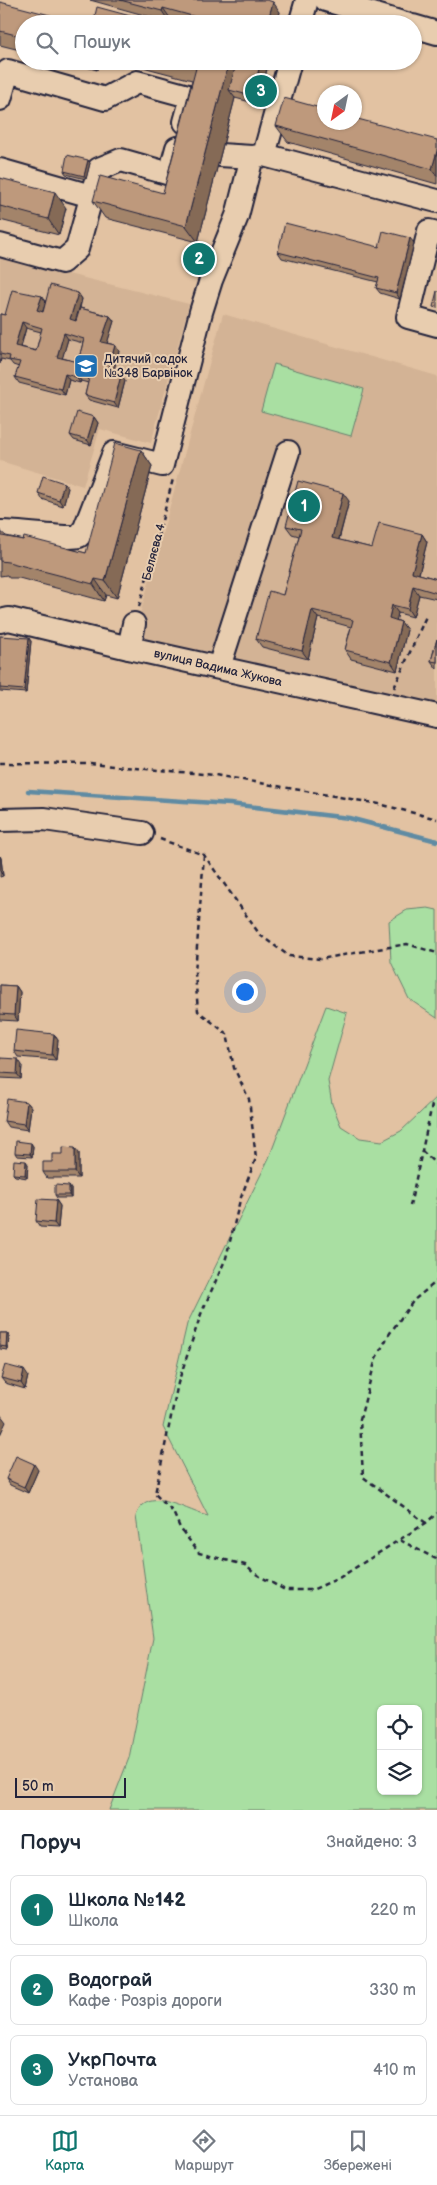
<!DOCTYPE html>
<html lang="uk">
<head>
<meta charset="utf-8">
<style>
  :root { --surface:#fff; --page:#f6f6f7; --text:#1f2937; --muted:#747a83; --line:#e0e1e3; --accent:#0f766e }
  body { margin:0; font-family:"Balsamiq Sans",sans-serif; background:var(--page); color:var(--text) }
  .controls { position:absolute; right:15px; bottom:15px; display:grid; overflow:hidden; border-radius:8px; box-shadow:0 1px 4px #0004 }
  .controls button { width:45px; height:45px; display:grid; place-items:center; padding:0; border:0; border-bottom:1px solid var(--line); background:var(--surface); color:var(--text); font:25px sans-serif }
  .compass { position:absolute; left:317px; top:85px; width:45px; height:45px; border-radius:50%; background:var(--surface); box-shadow:0 1px 4px #0004; rotate:213deg }
  .scale { position:absolute; left:15px; bottom:12px; width:111px; box-sizing:border-box; padding-left:5px; border:2px solid #22223b; border-top:0; font-size:14px; line-height:18px; white-space:nowrap; color:#22223b; -webkit-text-stroke:4px #e8cdaf; paint-order:stroke }
  .you { position:absolute; left:244px; top:991px; width:18px; height:18px; margin:-12px; border:4px solid #fff; border-radius:50%; background:#1a73e8; box-shadow:0 0 0 8px #1a73e833 }
  .badge { display:grid; place-items:center; width:32px; height:32px; border-radius:50%; background:var(--accent); color:#fff; font-size:16px; font-weight:700 }
  .pin { position:absolute; translate:-50% -50%; border:2px solid #fff; box-shadow:0 1px 5px #0006 }
  .list { margin:0; padding:0; list-style:none }
  h2 { display:flex; justify-content:space-between; align-items:center; height:65px; margin:0; padding:0 20px; font-size:21px }
  h2 small { font-size:16px; font-weight:400; color:var(--muted) }
  .list li { display:grid; grid-template-columns:32px 1fr auto; gap:15px; align-items:center; box-sizing:border-box; height:70px; margin:0 10px 10px; padding:0 10px; border:1px solid var(--line); border-radius:8px }
  .list b { display:block; font-size:19px; white-space:nowrap }
  .list p { margin:0; font-size:16px; white-space:nowrap; color:var(--muted) }
  .list em { font-size:16px; font-style:normal; color:var(--muted) }
  .icon { flex:none; width:28px; height:28px; fill:none; stroke:currentColor; stroke-width:2; stroke-linecap:round; stroke-linejoin:round }
  .map { position:relative; flex:none; width:437px; height:1810px; overflow:hidden }
  .search { position:absolute; background:var(--surface); box-shadow:0 1px 4px #0004; left:15px; right:15px; top:15px; height:55px; display:flex; align-items:center; gap:12px; box-sizing:border-box; padding:0 18px; border-radius:28px; color:var(--muted); font-size:19px }
  .sheet { height:305px; background:var(--surface) }
  nav { display:flex; justify-content:space-around; align-items:center; box-sizing:border-box; height:70px; border-top:1px solid var(--line); background:var(--surface); font-size:14px; color:var(--muted) }
  nav a { display:grid; justify-items:center; gap:2px }
  nav .on { color:var(--accent) }
  .map>svg:first-child { display:block }
  .built { fill:#d3b395 }
  .green { fill:#a9dfa2; stroke:#66806e; fill-rule:evenodd }
  .lines { fill:none; stroke-linecap:round; stroke-linejoin:round }
  .stream { stroke:#5f8ba3; stroke-width:4.5 }
  .minor-casing { stroke:#22223b; stroke-width:26 }
  .path { stroke:#22223b; stroke-width:2.5; stroke-dasharray:5 4; stroke-linecap:butt }
  .minor { stroke:#e8cdaf; stroke-width:22 }
  .wall { fill:#a3846b; stroke:#22223b; fill-rule:evenodd }
  .shaded-wall { fill:#856b57; stroke:#22223b }
  .building { fill:#be997c; stroke:#22223b; fill-rule:evenodd }
  .labels { text-anchor:middle; dominant-baseline:central; stroke-width:4; stroke-linejoin:round; paint-order:stroke }
  .poi-label { font-size:12px; fill:#22223b; stroke:#e8cdaf; text-anchor:start }
  .street-label { font-size:12px; fill:#22223b; stroke:#e8cdaf }
</style>
</head>
<body>
<div class="map">
<svg width="437" height="1810" viewBox="0 0 437 1810">
  <rect width="100%" height="100%" fill="#e2c2a2"/>
  <filter id="ink" filterUnits="userSpaceOnUse"><feTurbulence type="fractalNoise" baseFrequency=".02" numOctaves="2"/><feDisplacementMap in="SourceGraphic" scale="10" xChannelSelector="R" yChannelSelector="G"/><feConvolveMatrix kernelMatrix="1 2 1 2 8 2 1 2 1" color-interpolation-filters="sRGB"/></filter>
  <g filter="url(#ink)">
    <g class="built">
      <path d="M0 257 189 304 151 443 100 429 83 486 0 461Z"/>
      <path d="M223 314 437 376V707L221 659 134 636Z"/>
    </g>
    <g class="green">
      <path d="M274 364 364 389 351 436 261 411Z"/>
      <path d="M428 908 437 910V1018L409 999 391 962 389 921 407 910Z"/>
      <path d="M326 1006 347 1013 328 1081 332 1104 341 1126 360 1138 382 1141 401 1131 437 1097V1810H109L129 1758 153 1638 136 1516C147 1484 186 1511 208 1516L163 1427 187 1324 269 1158ZM381 1709H418V1791H381Z"/>
    </g>
    <g class="lines">
      <path class="stream" d="M28 791 230 804 349 818 437 841"/>
      <defs>
        <g id="minor">
          <path d="M326 0 406 24"/>
          <path d="M300 24 307 0"/>
          <path d="M413 26 437 33"/>
          <path d="M0 99 8 71 105 99 137 82 192 97 185 122"/>
          <path d="M220 155 252 157"/>
          <path d="M264 155 437 201"/>
          <path d="M0 170 91 196"/>
          <path d="M437 233 429 231 408 317 437 325"/>
          <path d="M0 245 62 262 77 249 99 169 121 160 170 174 177 148"/>
          <path d="M0 532C18 531 68 540 79 536L85 528 114 453 162 465 201 312 211 280 237 216 252 157 264 155 290 61"/>
          <path d="M0 621 9 619 129 648 437 716"/>
          <path d="M129 648 134 624"/>
          <path d="M219 667 288 452"/>
          <path d="M0 820 44 819 142 833"/>
        </g>
      </defs>
      <use href="#minor" class="minor-casing"/>
      <g class="path">
        <path d="M139 607 173 479"/>
        <path d="M394 688 427 614"/>
        <path d="M0 763 90 764 215 775 379 804 437 819"/>
        <path d="M160 839 204 855 260 935 289 956 320 959 407 944 437 953"/>
        <path d="M204 855 195 973 198 1011 227 1034 234 1068 249 1099 256 1158 240 1200 226 1258 201 1314 178 1383 155 1494 173 1512 180 1528 199 1553 245 1565 254 1573 285 1590H312L339 1578 426 1523 437 1513"/>
        <path d="M422 1151 437 1165"/>
        <path d="M410 1206 432 1105 437 1102"/>
        <path d="M426 1523 363 1477 360 1419 376 1358 390 1333 414 1300 437 1281"/>
        <path d="M400 1540 436 1559 437 1562"/>
      </g>
      <use href="#minor" class="minor"/>
    </g>
    <g class="wall">
      <path d="M90 0H267L280 12 277 24H191L170 18 169 22Z"/>
      <path d="M0 2 24 24V51L0 45Z"/>
      <path d="M64 61H99L97 70Z"/>
      <path d="M120 61H269L258 104 235 98 198 242 105 218 93 201 163 193 192 80Z"/>
      <path d="M276 126 437 140V184L288 142Z"/>
      <path d="M90 163 86 179 66 174 64 171Z"/>
      <path d="M0 178 66 208 59 235 0 220Z"/>
      <path d="M414 243 400 299 380 293 376 288 378 282 282 258 278 252 379 247Z"/>
      <path d="M78 293 82 299 80 308 110 316 114 321 107 343 115 345 119 351 113 373 125 381 118 408 89 400 85 395 88 383 81 381 80 383 69 380 65 395 19 383 15 377 19 367 13 365 10 361 1 359 0 364V314L5 315 42 296 46 302ZM26 328 41 332 36 351 21 347ZM68 339 83 343 78 362 62 358Z"/>
      <path d="M94 417 98 423 91 445 74 440 70 435Z"/>
      <path d="M141 450 152 466 117 598 106 595 104 601 19 578H9L7 575 0 576V531L6 536 86 553Z"/>
      <path d="M68 488 63 506 42 499 38 493Z"/>
      <path d="M349 501 339 540 372 548 422 534 427 542 419 574 437 579V599L419 595 413 617 398 613 396 620 401 622 407 630 397 671 351 659 345 650 351 627 318 618 308 659 262 647 256 639 283 595 299 536 292 534 286 526Z"/>
      <path d="M0 636 31 641 26 693 0 691Z"/>
      <path d="M437 639V669L431 661Z"/>
      <path d="M0 856 1 858 3 876 0 877Z"/>
      <path d="M0 985 16 986 20 992 18 1021 0 1020Z"/>
      <path d="M58 1040 56 1060 18 1057 14 1051Z"/>
      <path d="M0 1058 22 1065 21 1079 0 1078Z"/>
      <path d="M27 1102 31 1107 28 1130 8 1127 4 1121Z"/>
      <path d="M33 1146 32 1157 17 1156 15 1153Z"/>
      <path d="M79 1153V1178H47L43 1172Z"/>
      <path d="M28 1164 27 1178 15 1176 13 1174Z"/>
      <path d="M71 1189V1198H57L55 1195Z"/>
      <path d="M56 1200 60 1206 58 1228 40 1227 36 1221Z"/>
      <path d="M0 1333H7L9 1336 8 1350 0 1349Z"/>
      <path d="M28 1376 25 1389 5 1383 1 1378Z"/>
      <path d="M38 1470 28 1493 10 1485 6 1479Z"/>
    </g>
    <g class="shaded-wall">
      <path d="M273 2 280 12 277 24H267Z"/>
      <path d="M163 8 170 18 169 22 162 11Z"/>
      <path d="M208 15 214 24H210L207 20Z"/>
      <path d="M247 19 250 24H245Z"/>
      <path d="M91 61H99L97 70Z"/>
      <path d="M229 61H245L229 90 235 98 198 242 186 226Z"/>
      <path d="M261 61H269L258 104 252 96Z"/>
      <path d="M437 151V176L432 169Z"/>
      <path d="M88 160 90 163 86 179 84 176Z"/>
      <path d="M55 192 66 208 59 235 48 219Z"/>
      <path d="M410 238 414 243 400 299 396 293Z"/>
      <path d="M78 293 82 299 74 325 70 319Z"/>
      <path d="M42 296 46 302 41 316 37 310Z"/>
      <path d="M110 316 114 321 106 347 101 342Z"/>
      <path d="M22 322 26 328 19 351 15 346Z"/>
      <path d="M64 333 68 339 61 363 57 357Z"/>
      <path d="M115 345 119 351 112 377 108 371Z"/>
      <path d="M65 374 69 380 65 395 61 389Z"/>
      <path d="M77 375 81 381 80 383 76 377Z"/>
      <path d="M121 375 125 381 118 408 114 403Z"/>
      <path d="M94 417 98 423 91 445 87 440Z"/>
      <path d="M141 450 152 466 117 598 105 581Z"/>
      <path d="M64 483 68 488 63 506 59 500Z"/>
      <path d="M343 493 349 501 337 546 332 538Z"/>
      <path d="M422 534 427 542 417 581 412 572Z"/>
      <path d="M95 579 106 595 104 601 93 584Z"/>
      <path d="M413 586 419 595 413 617 408 609Z"/>
      <path d="M392 605 398 613 395 627 389 618Z"/>
      <path d="M312 610 318 618 308 659 302 651Z"/>
      <path d="M401 622 407 630 397 671 391 662Z"/>
      <path d="M29 638 31 641 26 693 24 690Z"/>
      <path d="M0 856 1 858 3 876 0 871Z"/>
      <path d="M16 986 20 992 18 1021 14 1015Z"/>
      <path d="M54 1034 58 1040 56 1060 52 1055Z"/>
      <path d="M18 1059 22 1065 21 1079 17 1074Z"/>
      <path d="M27 1102 31 1107 28 1130 24 1124Z"/>
      <path d="M31 1143 33 1146 32 1157 30 1154Z"/>
      <path d="M75 1148 79 1153V1178L75 1172Z"/>
      <path d="M26 1161 28 1164 27 1178 25 1175Z"/>
      <path d="M69 1186 71 1189V1198L69 1195Z"/>
      <path d="M56 1200 60 1206 58 1228 54 1223Z"/>
      <path d="M7 1333 9 1336 8 1350 6 1347Z"/>
      <path d="M24 1370 28 1376 25 1389 21 1383Z"/>
      <path d="M0 1414 6 1422 0 1435Z"/>
      <path d="M34 1464 38 1470 28 1493 24 1487Z"/>
    </g>
    <g class="building">
      <path d="M120 0H267L273 2 267 24 247 19 245 24H238L208 15 207 20 163 8 162 11Z"/>
      <path d="M0 2 84 24H24V37L0 31Z"/>
      <path d="M97 7 160 24H93Z"/>
      <path d="M171 61H229L186 226 93 201 100 176 163 193 196 68Z"/>
      <path d="M237 61H261L252 96 229 90Z"/>
      <path d="M284 98 324 109V122H354V118L437 140V151L432 169 276 126Z"/>
      <path d="M67 155 88 160 84 176 64 171Z"/>
      <path d="M0 178 55 192 48 219 0 206Z"/>
      <path d="M285 223 379 247 383 231 410 238 396 293 376 288 379 278 278 252Z"/>
      <path d="M50 285 78 293 70 319 76 321 80 308 110 316 101 342 115 345 108 371 121 375 114 403 85 395 89 378 77 375 76 377 65 374 61 389 15 377 20 362 9 360 10 356 0 354V314L5 315 12 290 42 296 37 310 43 312ZM22 322 42 328 36 351 15 346ZM64 333 84 339 78 362 57 357Z"/>
      <path d="M437 291V308L433 307Z"/>
      <path d="M77 412 94 417 87 440 70 435Z"/>
      <path d="M115 443 141 450 105 581 95 579 93 584 8 562 0 561V531L1 530 2 536 23 540 24 537 86 553Z"/>
      <path d="M43 476 64 483 59 500 38 493Z"/>
      <path d="M298 481 343 493 332 538 372 548 379 523 422 534 412 572 437 579V593L413 586 408 609 392 605 389 618 401 622 391 662 345 650 353 620 312 610 302 651 256 639 269 591 283 595 301 529 286 526Z"/>
      <path d="M0 636 29 638 24 690 0 688Z"/>
      <path d="M437 639V662L431 661Z"/>
      <path d="M0 985 16 986 14 1015 0 1014Z"/>
      <path d="M16 1030 54 1034 52 1055 14 1051Z"/>
      <path d="M0 1058 18 1059 17 1074 0 1073Z"/>
      <path d="M7 1099 27 1102 24 1124 4 1121Z"/>
      <path d="M16 1141 31 1143 30 1154 15 1153Z"/>
      <path d="M63 1147 75 1148V1172H43V1162H52V1154H63Z"/>
      <path d="M14 1160 26 1161 25 1175 13 1174Z"/>
      <path d="M55 1185 69 1186V1195H55Z"/>
      <path d="M38 1199 56 1200 54 1223 36 1221Z"/>
      <path d="M0 1333H7L6 1347 0 1346Z"/>
      <path d="M5 1365 24 1370 21 1383 1 1378Z"/>
      <path d="M16 1456 34 1464 24 1487 6 1479Z"/>
    </g>
  </g>
  <defs>
    <symbol id="school-square" viewBox="-11 -11 22 22"><rect x="-9" y="-9" width="18" height="18" rx="4" fill="#1f6fb2" stroke="#e8cdaf"/><path d="M0-5L7-2L0 1L-7-2ZM-4 1L0 2.5L4 1V4Q0 6-4 4Z" fill="#fff"/></symbol>
  </defs>
  <g fill-rule="evenodd">
    <use href="#school-square" x="72" y="352" width="28" height="28"/>
  </g>
  <g class="labels">
    <g class="poi-label">
      <text x="104" y="359">Дитячий садок<tspan x="104" dy="14">№348 Барвінок</tspan></text>
    </g>
    <g class="street-label">
      <text transform="translate(154 552) rotate(-75)">Беляєва 4</text>
      <text transform="translate(218 668) rotate(13)">вулиця Вадима Жукова</text>
    </g>
  </g>
</svg>
<div class="controls">
<button><svg class="icon" aria-label="locate" viewBox="0 0 24 24"><circle cx="12" cy="12" r="6"/><path d="M12 2v4M12 18v4M2 12h4M18 12h4"/></svg></button>
<button><svg class="icon" aria-label="layers" viewBox="0 0 24 24"><path d="M12 4l9 5-9 5-9-5zM3 14l9 5 9-5"/></svg></button>
</div>
<svg class="compass" viewBox="-18 -18 36 36"><path d="M0-13l5 13h-10z" fill="#e53935"/><path d="M0 13l5-13h-10z" fill="#747a83"/></svg>
<div class="scale">50 m</div>
<div class="you"></div>
<div class="pin badge" style="left:304px;top:506px">1</div>
<div class="pin badge" style="left:199px;top:259px">2</div>
<div class="pin badge" style="left:261px;top:91px">3</div>
<div class="search"><svg class="icon" aria-label="search" viewBox="0 0 24 24"><circle cx="10" cy="10" r="6"/><path d="M15 15l6 6"/></svg>Пошук</div>
</div>
<section class="sheet">
<h2>Поруч<small>Знайдено: 3</small></h2>
<ul class="list">
<li><span class="badge">1</span><div><b>Школа №142</b><p>Школа</p></div><em>220 m</em></li>
<li><span class="badge">2</span><div><b>Водограй</b><p>Кафе · Розріз дороги</p></div><em>330 m</em></li>
<li><span class="badge">3</span><div><b>УкрПочта</b><p>Установа</p></div><em>410 m</em></li>
</ul>
</section>
<nav>
<a class="on"><svg class="icon" aria-label="map" viewBox="0 0 24 24"><path d="M3 6l6-2 6 2 6-2v14l-6 2-6-2-6 2zM9 4v14M15 6v14"/></svg>Карта</a>
<a><svg class="icon" aria-label="directions" viewBox="0 0 24 24"><path d="M12 3l9 9-9 9-9-9zM9 14v-3h6M13 9l2 2-2 2"/></svg>Маршрут</a>
<a><svg class="icon" aria-label="saved" viewBox="0 0 24 24"><path d="M7 4h10v16l-5-4-5 4z"/></svg>Збережені</a>
</nav>
</body>
</html>
